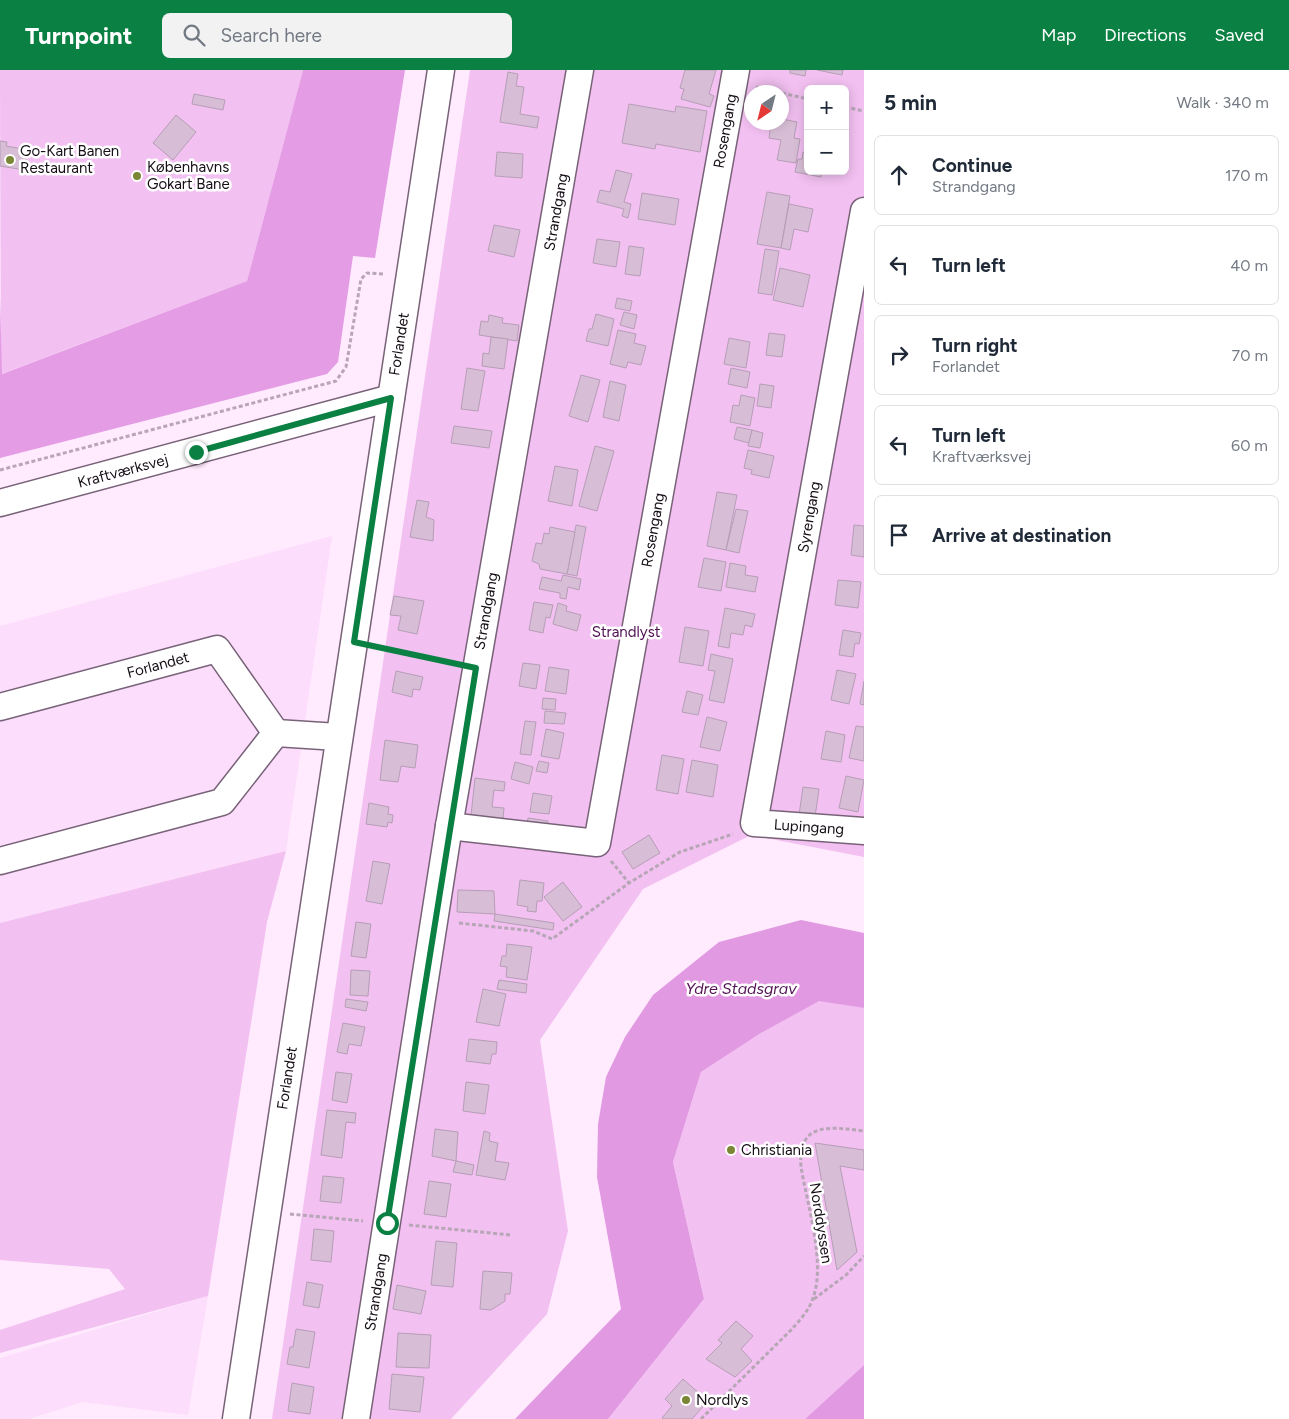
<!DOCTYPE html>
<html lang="en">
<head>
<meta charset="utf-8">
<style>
  :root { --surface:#fff; --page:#f2f2f3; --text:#1f2937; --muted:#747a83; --line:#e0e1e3; --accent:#0b8043 }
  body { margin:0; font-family:Figtree,sans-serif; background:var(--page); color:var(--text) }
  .controls { position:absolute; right:15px; top:15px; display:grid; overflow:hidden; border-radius:8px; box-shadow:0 2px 12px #0003 }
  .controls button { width:45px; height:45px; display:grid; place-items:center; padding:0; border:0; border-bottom:1px solid var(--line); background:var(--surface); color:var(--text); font:25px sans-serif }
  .compass { position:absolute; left:744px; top:15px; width:45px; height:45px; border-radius:50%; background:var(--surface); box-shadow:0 2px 12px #0003; rotate:215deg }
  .stop { position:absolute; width:15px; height:15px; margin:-11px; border:4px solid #0b8043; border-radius:50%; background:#fff }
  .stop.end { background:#0b8043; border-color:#fff; box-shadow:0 1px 5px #0008 }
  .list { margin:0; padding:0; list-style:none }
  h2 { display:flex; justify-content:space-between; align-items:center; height:65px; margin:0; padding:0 20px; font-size:21px }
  h2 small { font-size:16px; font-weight:400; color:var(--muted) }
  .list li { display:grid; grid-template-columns:32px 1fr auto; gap:15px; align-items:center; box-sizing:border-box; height:80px; margin:0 10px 10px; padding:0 10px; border:1px solid var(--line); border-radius:8px }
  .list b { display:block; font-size:19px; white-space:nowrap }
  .list p { margin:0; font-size:16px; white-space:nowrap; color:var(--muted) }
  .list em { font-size:16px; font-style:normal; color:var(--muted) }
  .icon { flex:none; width:28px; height:28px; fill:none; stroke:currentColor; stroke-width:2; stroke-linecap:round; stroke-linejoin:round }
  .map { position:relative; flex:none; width:864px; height:1349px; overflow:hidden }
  header { display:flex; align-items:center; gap:30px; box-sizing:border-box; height:70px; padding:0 25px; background:var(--accent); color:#fff }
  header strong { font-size:24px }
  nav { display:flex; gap:28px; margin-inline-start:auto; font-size:18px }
  .search { width:350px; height:45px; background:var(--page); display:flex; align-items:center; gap:12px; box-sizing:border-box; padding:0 18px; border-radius:8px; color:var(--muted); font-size:19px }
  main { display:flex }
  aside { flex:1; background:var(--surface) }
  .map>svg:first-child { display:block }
  .built { fill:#fdddfc }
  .green { fill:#f2c0f1; fill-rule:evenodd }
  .forest { fill:#e49ce4 }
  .water { fill:#e199e1 }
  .building { fill:#d7bed6; stroke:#b69eb6 }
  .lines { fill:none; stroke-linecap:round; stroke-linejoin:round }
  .minor-casing { stroke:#786278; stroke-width:29 }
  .path { stroke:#b7a6b6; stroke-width:3; stroke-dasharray:4 2.5; stroke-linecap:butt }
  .minor { stroke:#fff; stroke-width:26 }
  .route { stroke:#0b8043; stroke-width:6 }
  .poi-dot { fill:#7a8633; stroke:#fff; stroke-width:2 }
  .labels { text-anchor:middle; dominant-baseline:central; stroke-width:5; stroke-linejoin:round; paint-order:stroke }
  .street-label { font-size:15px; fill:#160e16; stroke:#fff }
  .poi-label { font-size:15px; fill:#160e16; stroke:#fff; text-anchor:start }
  .park-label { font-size:15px; fill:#4f0f51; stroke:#fff }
  .water-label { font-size:16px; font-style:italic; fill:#531355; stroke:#fff }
</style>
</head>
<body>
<header>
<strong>Turnpoint</strong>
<div class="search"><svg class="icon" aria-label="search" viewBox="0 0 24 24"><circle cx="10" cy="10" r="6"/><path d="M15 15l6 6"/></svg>Search here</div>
<nav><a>Map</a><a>Directions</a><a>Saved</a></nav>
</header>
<main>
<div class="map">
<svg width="864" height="1349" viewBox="0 0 864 1349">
  <rect width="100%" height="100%" fill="#ffeafe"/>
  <g class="built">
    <path d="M332 466 286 781 0 853V556Z"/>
    <path d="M208 1226 188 1345 82 1332 29 1349H0V1288Z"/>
  </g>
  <g class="green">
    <path d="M0 0H303L247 211 1 304Z"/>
    <path d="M470 0H864V787L751 765 643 819 540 970 568 1161 547 1244 451 1349H272ZM808 19H845V101H808ZM752 22H782V52H752Z"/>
    <path d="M286 781 267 852 208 1226 0 1283V1260L125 1219 109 1199 0 1190V853Z"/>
    <path d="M819 930 864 938V1295L805 1349H608L704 1229 673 1092 701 1002 761 963Z"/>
  </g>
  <path class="forest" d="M303 0H405L375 188 353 186 338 292 327 304 0 388V228L2 304 247 211Z"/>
  <g class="water">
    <path d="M801 850 864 863V938L819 931 761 963 701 1002 673 1092 704 1229 608 1349H515L621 1239 597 1107 598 1054 606 1007 625 967 653 925 719 872Z"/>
    <path d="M864 1295V1349H805Z"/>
  </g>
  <g class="building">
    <path d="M685 0H716L709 24 714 26 710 37 681 29 684 19 680 18Z"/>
    <path d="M790 0H806L805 6 790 3Z"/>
    <path d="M817 0H843L842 5Z"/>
    <path d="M508 2 518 4 516 16 524 17 520 44 539 47 537 58 500 52Z"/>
    <path d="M194 24 225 30 223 40 192 34Z"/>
    <path d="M629 34 675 42 676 36 707 41 700 82 656 74 655 79 622 73Z"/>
    <path d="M176 45 196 62 173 90 153 73Z"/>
    <path d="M782 49 797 52 794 68 800 69 796 93 777 90 781 70 769 68 771 52H782Z"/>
    <path d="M0 71 7 72 6 76 28 80 24 100 0 96Z"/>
    <path d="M497 82 523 84 522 108 495 106Z"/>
    <path d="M803 82 808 83V101H822L821 107 795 102 798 89H802Z"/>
    <path d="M616 100 632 104 624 132 631 134 628 148 622 146 624 139 597 132 600 120 610 122Z"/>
    <path d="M767 122 790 126 781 178 757 174Z"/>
    <path d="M642 123 679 129 675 155 638 149Z"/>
    <path d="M789 134 813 139 808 162 794 159 790 180 781 178Z"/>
    <path d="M494 155 520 160 514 187 488 181Z"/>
    <path d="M597 169 620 172 616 197 593 193Z"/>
    <path d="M629 176 644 178 640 206 625 204Z"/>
    <path d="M765 179 779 181 772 225 758 223Z"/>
    <path d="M780 198 810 205 803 237 773 230Z"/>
    <path d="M617 228 632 231 630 241 615 238Z"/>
    <path d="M624 242 637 245 634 259 620 255Z"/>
    <path d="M596 244 614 249 608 276 586 271 589 259H592Z"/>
    <path d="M489 245 503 248 502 253 519 255 517 271 479 265 481 251 488 252Z"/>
    <path d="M618 260 636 264 634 273 646 276 641 295 628 292 626 298 610 294Z"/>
    <path d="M769 263 785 265 782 287 766 285Z"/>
    <path d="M491 267 508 269 504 299 482 296 483 283 489 284Z"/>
    <path d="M729 268 750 272 746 298 724 294Z"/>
    <path d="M467 298 485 301 478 341 461 339Z"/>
    <path d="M731 298 750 302 747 318 728 314Z"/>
    <path d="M581 305 600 310 588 352 569 346Z"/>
    <path d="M610 311 626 315 619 351 603 347Z"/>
    <path d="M760 314 774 316 771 338 757 336Z"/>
    <path d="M741 325 755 328 750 356 730 352 733 335 739 336Z"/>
    <path d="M454 356 492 361 489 378 451 373Z"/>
    <path d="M737 357 752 360 749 373 734 369Z"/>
    <path d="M752 360 763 363 760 378 748 376Z"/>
    <path d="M595 376 614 381 597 441 579 436Z"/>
    <path d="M748 380 774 386 769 408 751 404 752 400 744 398Z"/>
    <path d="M555 396 578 400 572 436 548 431Z"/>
    <path d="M717 422 737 425 726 480 707 476Z"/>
    <path d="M417 430 429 432 426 447 434 450 433 471 410 467Z"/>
    <path d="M736 439 748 441 739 483 726 480Z"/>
    <path d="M576 455 586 457 577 506 567 504Z"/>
    <path d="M854 455 864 456V487L851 485Z"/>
    <path d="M550 457 575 462 567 504 540 499 539 494 532 491 536 473 542 474 544 463 549 464Z"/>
    <path d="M704 488 726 492 721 521 698 517Z"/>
    <path d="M730 493 746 496 745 505 758 507 755 522 726 517Z"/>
    <path d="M563 505 581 509 579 520 568 517 566 529 560 528V523L539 519 542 507 561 511Z"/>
    <path d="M838 510 861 512 858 538 835 535Z"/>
    <path d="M394 526 424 531 417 564 398 560 401 546 390 545Z"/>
    <path d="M534 532 553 535 550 548 546 547 543 563 529 560Z"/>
    <path d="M558 533 567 536 566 541 581 545 577 561 553 554Z"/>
    <path d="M725 538 755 544 752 557 745 555 743 565 731 563 729 578 718 576Z"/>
    <path d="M685 557 709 561 703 596 679 592Z"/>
    <path d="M843 560 861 563 859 574 855 573 853 587 839 585Z"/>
    <path d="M711 584 733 589 724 633 709 630 715 601 708 600Z"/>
    <path d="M523 593 540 595 536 619 519 616Z"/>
    <path d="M549 597 569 600 566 624 545 621Z"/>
    <path d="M837 600 856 604 849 634 831 630Z"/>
    <path d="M396 601 423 607 420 620 413 619 412 627 392 622Z"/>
    <path d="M864 611V635L860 634Z"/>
    <path d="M687 621 703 625 698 645 682 642Z"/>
    <path d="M543 628 556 629 555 640 542 639Z"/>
    <path d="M545 641 566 643 564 654 544 653Z"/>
    <path d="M707 647 727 652 720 681 700 677Z"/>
    <path d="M525 651 536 652 531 685 520 684Z"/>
    <path d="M856 656 864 657V691L849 688Z"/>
    <path d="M546 659 564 663 559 689 541 686Z"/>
    <path d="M826 661 845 665 841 692 821 689Z"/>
    <path d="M385 670 418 675 415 698 401 696 398 712 380 710Z"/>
    <path d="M662 685 684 689 678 724 656 720Z"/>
    <path d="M692 690 718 695 713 727 686 722Z"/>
    <path d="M539 691 549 693 547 703 536 701Z"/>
    <path d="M515 692 533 697 529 714 511 709Z"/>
    <path d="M846 706 864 710 858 742 839 738Z"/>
    <path d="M475 708 505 712 504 721 494 720 492 737 504 738 502 759 470 755Z"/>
    <path d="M803 717 819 719 815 747 799 745Z"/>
    <path d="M533 723 552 726 549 744 530 742Z"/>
    <path d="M369 733 389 737 388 744 393 745 392 753 388 752 387 757 366 754Z"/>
    <path d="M528 748 548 751 546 761 526 758Z"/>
    <path d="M649 765 660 783 633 799 622 782Z"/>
    <path d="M373 791 390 794 382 834 366 831Z"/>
    <path d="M520 810 544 813 542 831H537L536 842 527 841 528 837 517 835Z"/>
    <path d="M563 812 582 837 563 851 544 827Z"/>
    <path d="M458 820 494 821 495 844 457 842Z"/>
    <path d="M495 844 554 853 553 860 494 851Z"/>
    <path d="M356 852 371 854 366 888 351 886Z"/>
    <path d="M507 874 532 877 527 910 506 907 507 897 500 896 502 886H506Z"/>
    <path d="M351 900 370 901 368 926 350 925Z"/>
    <path d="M499 910 527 914 526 923 497 919Z"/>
    <path d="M483 919 506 924 499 956 476 952Z"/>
    <path d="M346 929 368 932 366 941 345 937Z"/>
    <path d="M343 953 365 957 361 976 349 974 347 984 337 982Z"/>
    <path d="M469 969 497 972 496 984H492L490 994 466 991Z"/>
    <path d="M336 1002 352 1004 347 1033 332 1030Z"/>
    <path d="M466 1012 489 1015 485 1044 463 1041Z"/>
    <path d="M327 1040 356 1043 355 1053 346 1052 342 1088 321 1085Z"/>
    <path d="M435 1059 458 1062 456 1091 432 1086Z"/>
    <path d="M484 1061 490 1063 489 1071 498 1073 495 1091 509 1093 505 1110 476 1105Z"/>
    <path d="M815 1073 864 1080V1100L840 1096 857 1182 837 1200Z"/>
    <path d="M456 1091 474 1095 472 1105 453 1102Z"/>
    <path d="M323 1106 344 1108 341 1133 320 1131Z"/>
    <path d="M429 1111 451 1114 446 1147 424 1144Z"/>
    <path d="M314 1159 334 1161 331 1192 311 1190Z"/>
    <path d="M436 1171 457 1173 453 1217 431 1215Z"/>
    <path d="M483 1201 512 1203 510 1224H505V1231L491 1240 480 1239Z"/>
    <path d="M307 1212 323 1215 319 1238 303 1235Z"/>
    <path d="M397 1215 426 1221 421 1244 393 1239Z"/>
    <path d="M736 1251 753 1266 741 1279 752 1291 735 1307 706 1289 722 1273 718 1270Z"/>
    <path d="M296 1259 315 1262 309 1298 287 1294 290 1277H293Z"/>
    <path d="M398 1263 431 1265 429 1298 396 1297Z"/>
    <path d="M392 1304 424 1307 420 1342 389 1339Z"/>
    <path d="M683 1309 708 1331 692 1349H663L662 1348 672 1336 665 1329Z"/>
    <path d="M292 1313 314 1317 310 1344 288 1341Z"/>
  </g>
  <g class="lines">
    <defs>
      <g id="minor">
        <path d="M864 141 754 753 864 761"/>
        <path d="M0 433 391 328"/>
        <path d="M0 637 217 579 276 663"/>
        <path d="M276 663 338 667"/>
        <path d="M449 756 597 773 736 0"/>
        <path d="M0 791 222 732 276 663"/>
        <path d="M236 1349 441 0"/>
        <path d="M356 1349 449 756 580 0"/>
      </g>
    </defs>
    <use href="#minor" class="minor-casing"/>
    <g class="path">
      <path d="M756 17 779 22"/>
      <path d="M782 23 808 29"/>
      <path d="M845 37 864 41"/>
      <path d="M0 400 336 311 346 297 361 209 367 203 385 204"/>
      <path d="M377 576 453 593"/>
      <path d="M611 791 629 813"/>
      <path d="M459 853 533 861 552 869 629 813 680 782 733 764"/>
      <path d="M290 1144 363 1151"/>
      <path d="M409 1155 511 1165"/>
      <path d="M814 1229 846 1205 864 1186"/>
      <path d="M701 1349 791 1260C799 1251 809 1241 813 1228 826 1193 807 1134 801 1097 797 1051 831 1057 864 1061"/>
    </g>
    <use href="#minor" class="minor"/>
  </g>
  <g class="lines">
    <path class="route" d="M196 382 391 328 354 572 476 598 387 1153"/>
  </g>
  <g class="poi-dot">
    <circle cx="10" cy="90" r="5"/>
    <circle cx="137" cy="106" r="5"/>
    <circle cx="731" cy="1080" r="5"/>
    <circle cx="686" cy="1330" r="5"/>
  </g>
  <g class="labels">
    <g class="street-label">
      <text transform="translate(725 61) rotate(-80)">Rosengang</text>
      <text transform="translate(556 142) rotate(-80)">Strandgang</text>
      <text transform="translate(399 274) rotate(-81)">Forlandet</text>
      <text transform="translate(123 401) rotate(-15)">Kraftværksvej</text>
      <text transform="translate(809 447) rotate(-80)">Syrengang</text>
      <text transform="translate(653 460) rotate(-80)">Rosengang</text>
      <text transform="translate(486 541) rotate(-80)">Strandgang</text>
      <text transform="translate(158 595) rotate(-15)">Forlandet</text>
      <text transform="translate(809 757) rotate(4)">Lupingang</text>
      <text transform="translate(287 1008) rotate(-81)">Forlandet</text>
      <text transform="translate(821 1153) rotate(81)">Norddyssen</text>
      <text transform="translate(376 1222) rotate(-81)">Strandgang</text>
    </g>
    <g class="poi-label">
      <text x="20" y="81">Go-Kart Banen<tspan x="20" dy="17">Restaurant</tspan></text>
      <text x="147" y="97">Københavns<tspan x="147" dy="17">Gokart Bane</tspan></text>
      <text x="741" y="1080">Christiania</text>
      <text x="696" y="1330">Nordlys</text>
    </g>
    <g class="park-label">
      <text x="626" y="562">Strandlyst</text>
    </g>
    <g class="water-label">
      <text x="741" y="918">Ydre Stadsgrav</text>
    </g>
  </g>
</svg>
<div class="controls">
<button>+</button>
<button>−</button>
</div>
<svg class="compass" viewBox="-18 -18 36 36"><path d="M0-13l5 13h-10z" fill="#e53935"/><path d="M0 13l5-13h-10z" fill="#747a83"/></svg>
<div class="stop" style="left:387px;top:1153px"></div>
<div class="stop end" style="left:196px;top:382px"></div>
</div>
<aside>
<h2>5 min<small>Walk · 340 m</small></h2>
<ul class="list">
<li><svg class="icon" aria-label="ahead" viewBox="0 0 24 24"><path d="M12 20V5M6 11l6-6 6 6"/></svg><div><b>Continue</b><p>Strandgang</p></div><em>170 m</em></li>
<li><svg class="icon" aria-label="left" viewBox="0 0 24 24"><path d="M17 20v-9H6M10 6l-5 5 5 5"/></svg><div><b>Turn left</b></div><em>40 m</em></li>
<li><svg class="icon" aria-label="right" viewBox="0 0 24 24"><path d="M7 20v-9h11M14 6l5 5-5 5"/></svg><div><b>Turn right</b><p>Forlandet</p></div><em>70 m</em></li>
<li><svg class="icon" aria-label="left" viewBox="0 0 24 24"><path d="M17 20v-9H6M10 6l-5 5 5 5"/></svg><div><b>Turn left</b><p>Kraftværksvej</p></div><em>60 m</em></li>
<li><svg class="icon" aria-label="arrive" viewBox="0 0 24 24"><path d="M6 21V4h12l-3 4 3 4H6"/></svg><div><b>Arrive at destination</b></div></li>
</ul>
</aside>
</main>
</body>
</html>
